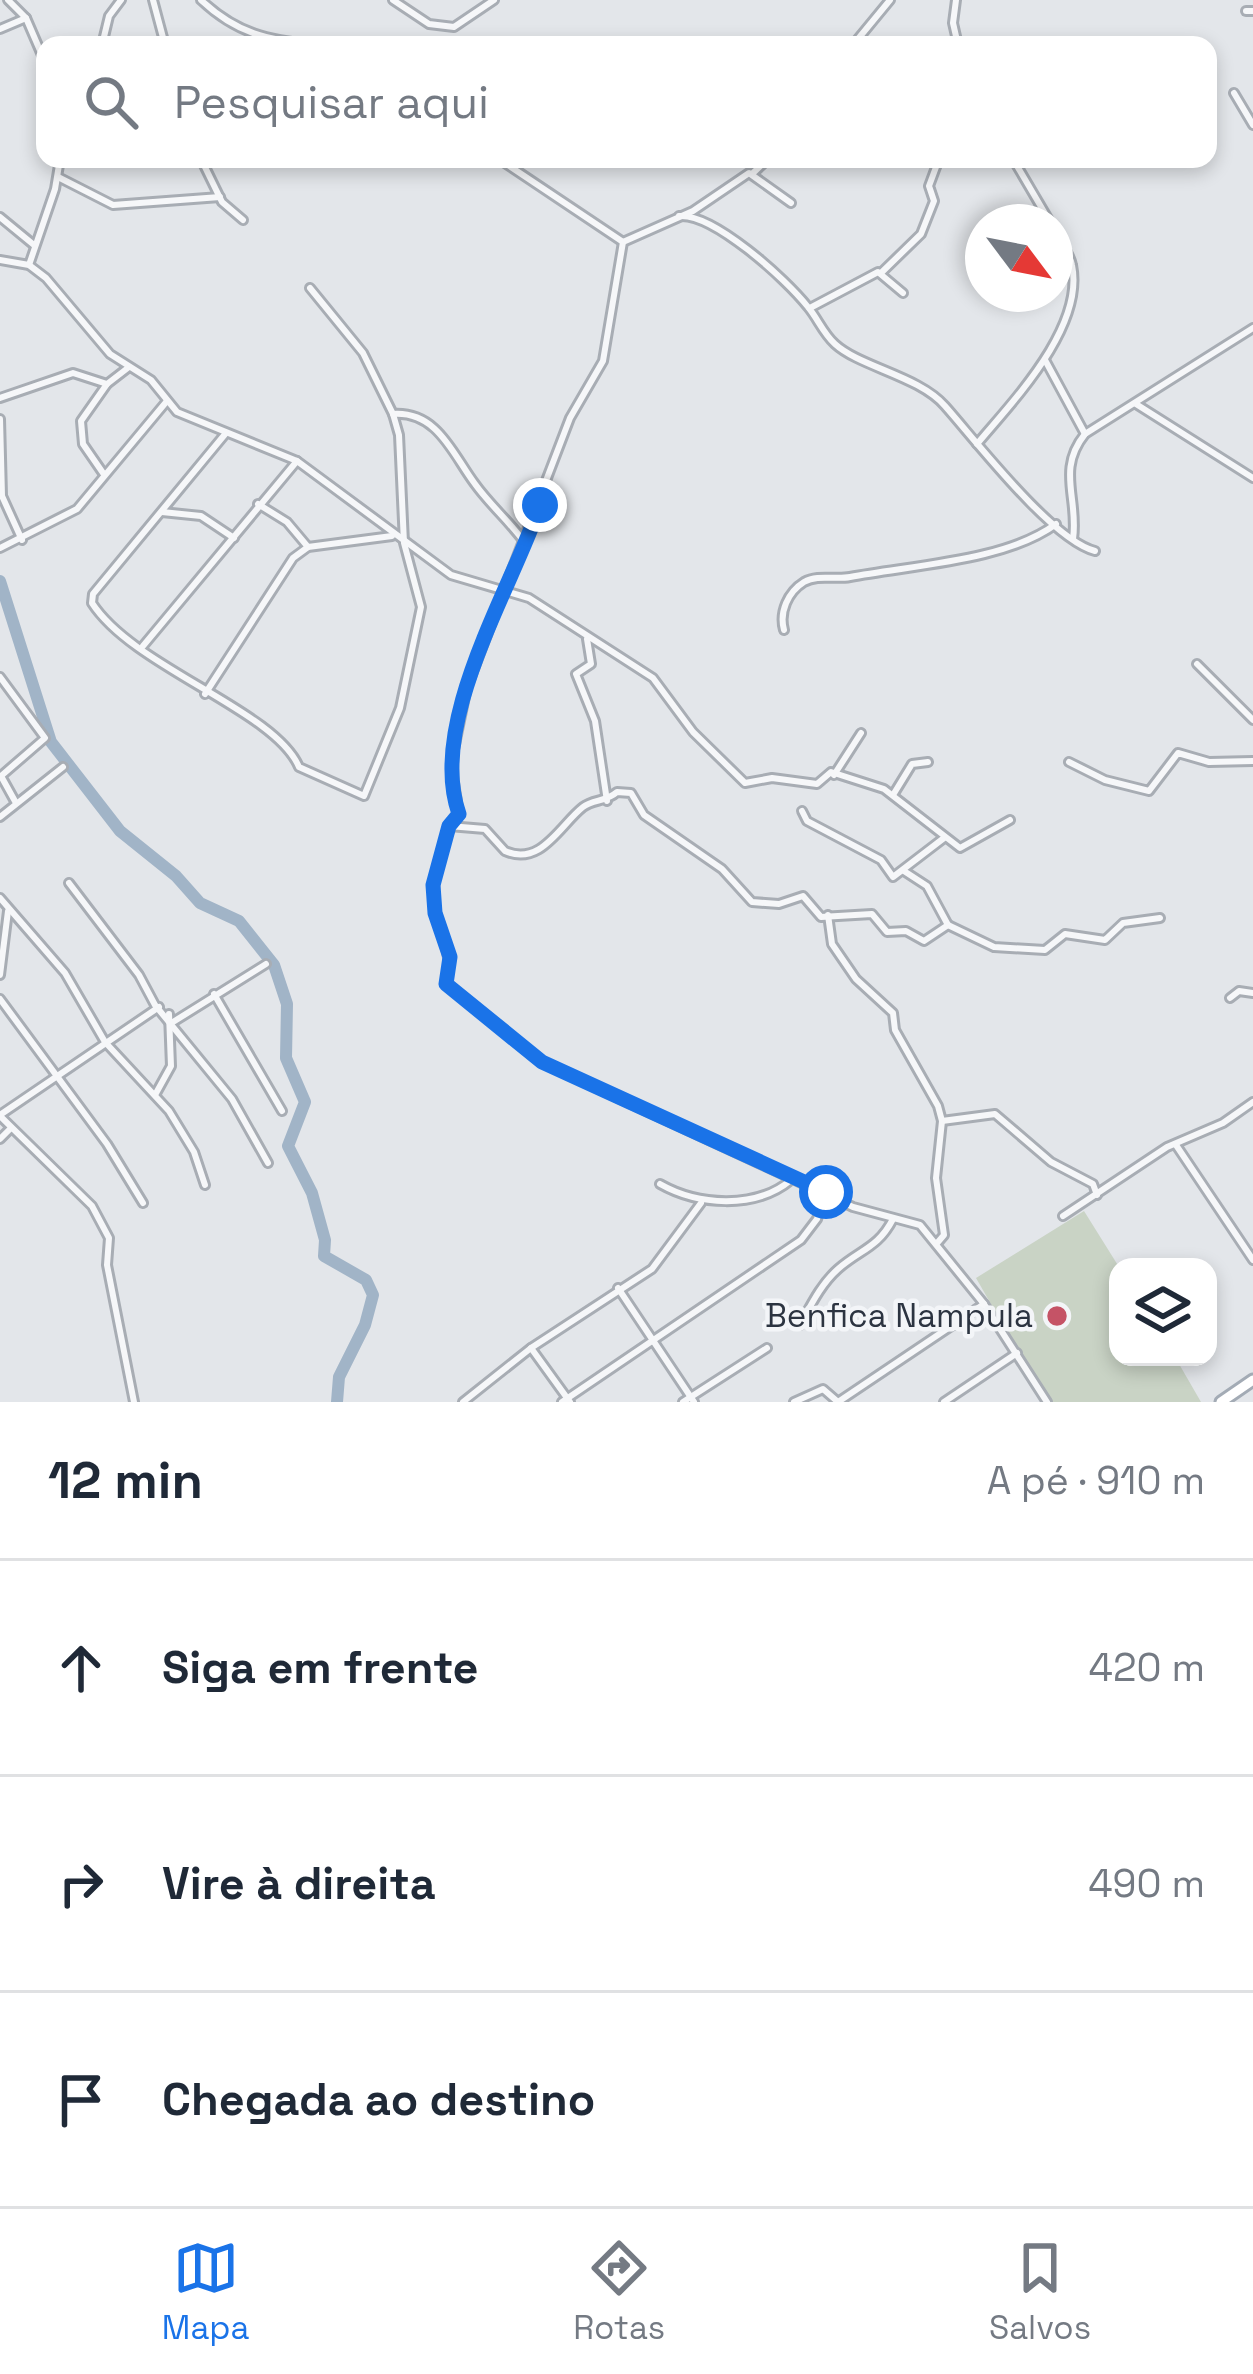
<!DOCTYPE html>
<html lang="pt">
<head>
<meta charset="utf-8">
<style>
  :root { --surface:#fff; --page:#f6f6f7; --text:#1f2937; --muted:#747a83; --line:#e0e1e3; --accent:#1a73e8 }
  body { margin:0; font-family:"Space Grotesk",sans-serif; background:var(--page); color:var(--text) }
  .controls { position:absolute; right:36px; bottom:36px; display:grid; overflow:hidden; border-radius:24px; box-shadow:0 6px 18px #0003 }
  .controls button { width:108px; height:108px; display:grid; place-items:center; padding:0; border:0; border-bottom:3px solid var(--line); background:var(--surface); color:var(--text); font:60px sans-serif }
  .compass { position:absolute; left:965px; top:204px; width:108px; height:108px; border-radius:50%; background:var(--surface); box-shadow:0 6px 18px #0003; rotate:122deg }
  .stop { position:absolute; width:36px; height:36px; margin:-27px; border:9px solid #1a73e8; border-radius:50%; background:#fff }
  .stop.end { background:#1a73e8; border-color:#fff; box-shadow:0 3px 12px #0008 }
  .list { margin:0; padding:0; list-style:none }
  h2 { display:flex; justify-content:space-between; align-items:center; height:156px; margin:0; padding:0 48px; font-size:51px }
  h2 small { font-size:39px; font-weight:400; color:var(--muted) }
  .list li { display:grid; grid-template-columns:78px 1fr auto; gap:36px; align-items:center; box-sizing:border-box; height:216px; padding:0 48px; border-top:3px solid var(--line) }
  .list b { display:block; font-size:45px; white-space:nowrap }
  .list em { font-size:39px; font-style:normal; color:var(--muted) }
  .icon { flex:none; width:66px; height:66px; fill:none; stroke:currentColor; stroke-width:2; stroke-linecap:round; stroke-linejoin:round }
  .map { position:relative; flex:none; width:1253px; height:1402px; overflow:hidden }
  .search { position:absolute; background:var(--surface); box-shadow:0 6px 18px #0003; left:36px; right:36px; top:36px; height:132px; display:flex; align-items:center; gap:30px; box-sizing:border-box; padding:0 42px; border-radius:24px; color:var(--muted); font-size:45px }
  .sheet { height:804px; background:var(--surface) }
  nav { display:flex; justify-content:space-around; align-items:center; box-sizing:border-box; height:168px; border-top:3px solid var(--line); background:var(--surface); font-size:33px; color:var(--muted) }
  nav a { display:grid; justify-items:center; gap:6px }
  nav .on { color:var(--accent) }
  .map>svg:first-child { display:block }
  .green { fill:#c9d3c5 }
  .lines { fill:none; stroke-linecap:round; stroke-linejoin:round }
  .river { stroke:#a1b4c7; stroke-width:12 }
  .street-casing { stroke:#a8adb4; stroke-width:12 }
  .primary-casing { stroke:#a3abb5; stroke-width:15 }
  .street { stroke:#f6f7f9; stroke-width:6 }
  .primary { stroke:#fff; stroke-width:9 }
  .route { stroke:#1a73e8; stroke-width:15 }
  .poi-dot { fill:#c55366; stroke:#f3f5f8; stroke-width:4.5 }
  .labels { text-anchor:middle; dominant-baseline:central; stroke-width:9; stroke-linejoin:round; paint-order:stroke }
  .poi-label { font-size:33px; fill:#2c3441; stroke:#f3f5f8; text-anchor:end }
</style>
</head>
<body>
<div class="map">
<svg width="1253" height="1402" viewBox="0 0 1253 1402">
  <rect width="100%" height="100%" fill="#e3e6ea"/>
  <path class="green" d="M1084 1211 1119 1267 1118 1357H1175L1201 1402H1047L976 1278Z"/>
  <g class="lines">
    <path class="river" d="M0 581 51 742 120 831 176 876 200 903 239 921 274 965 287 1004 286 1058 305 1102 288 1146 312 1193 325 1240 324 1256 366 1280 373 1295 365 1325 339 1377 337 1402"/>
    <defs>
      <g id="street">
        <path d="M8 0 26 18 45 62"/>
        <path d="M153 0 165 45"/>
        <path d="M201 0C237 34 268 40 316 45"/>
        <path d="M393 0 429 24 454 27 494 0"/>
        <path d="M956 0 953 23 958 45"/>
        <path d="M1246 11H1253"/>
        <path d="M0 29 26 18"/>
        <path d="M102 45 109 16 121 0"/>
        <path d="M853 45 890 0"/>
        <path d="M1234 93 1253 125"/>
        <path d="M201 159 222 202 243 220"/>
        <path d="M499 159 623 242"/>
        <path d="M1013 159 1050 222"/>
        <path d="M753 173 768 159"/>
        <path d="M58 177 113 205 220 197"/>
        <path d="M679 216C713 213 785 278 808 307 818 319 823 333 835 344 860 367 919 376 945 406 976 441 1052 540 1095 551"/>
        <path d="M0 217 34 245"/>
        <path d="M623 242 603 361 570 418 467 687 451 764 459 814C444 833 430 883 435 907 440 936 454 953 446 984L541 1062 853 1207 920 1225 984 1304 1047 1402"/>
        <path d="M623 242 693 211 749 173 791 203"/>
        <path d="M0 260 29 265 46 278 110 354 151 380 177 412 297 461 451 575 529 598 653 678 693 732 745 783 772 778 817 784 831 772 884 789 960 848 1010 820"/>
        <path d="M29 265 55 189 60 159"/>
        <path d="M882 272 921 234 934 201 929 186 939 159"/>
        <path d="M810 308 878 272 903 293"/>
        <path d="M1045 360 1085 434"/>
        <path d="M0 398 73 373 107 384"/>
        <path d="M1136 404 1253 478"/>
        <path d="M393 414C438 411 453 455 475 484 490 505 510 522 525 543"/>
        <path d="M0 419 2 496 22 540"/>
        <path d="M226 433 93 594 92 603C134 668 275 710 299 767L364 796 400 708 421 607 404 543 399 435 393 414 363 353 310 288"/>
        <path d="M977 444C1011 403 1085 328 1072 265 1070 254 1061 242 1055 232"/>
        <path d="M103 473 83 444 81 421 107 384 129 367"/>
        <path d="M258 504 287 522 308 547"/>
        <path d="M162 512 201 516 234 538"/>
        <path d="M1073 539C1079 499 1056 470 1085 434L1253 328"/>
        <path d="M0 548 77 509 167 401"/>
        <path d="M784 630C779 612 788 592 804 582 818 574 835 580 850 577 913 565 1006 561 1056 524"/>
        <path d="M587 639 591 664 576 674 595 721 607 801"/>
        <path d="M143 646 297 461"/>
        <path d="M1197 664 1253 720"/>
        <path d="M0 677 45 738 1 776 16 803"/>
        <path d="M205 694 293 558 308 547 392 536"/>
        <path d="M1069 762 1105 780 1149 791 1178 753 1209 762 1253 761"/>
        <path d="M834 775 861 733"/>
        <path d="M893 795 912 764 928 762"/>
        <path d="M802 811 807 821 881 860 893 877 944 838"/>
        <path d="M0 817 63 767"/>
        <path d="M449 826 485 829 505 851C541 867 560 825 583 807 593 799 606 802 617 792L631 793 644 815 722 869 752 902 779 904 803 896 821 917 872 914 887 932 906 931 924 941 948 925"/>
        <path d="M904 871 927 886 948 925"/>
        <path d="M69 883 139 975 155 1005 232 1099 268 1163"/>
        <path d="M0 898 65 973 105 1042 169 1111 194 1152 205 1185"/>
        <path d="M828 915 832 944 856 979 893 1013 895 1030 938 1106 942 1121 936 1178 944 1235 938 1242"/>
        <path d="M948 925 994 947 1045 950 1065 934 1105 940 1123 923 1160 918"/>
        <path d="M0 975 8 911"/>
        <path d="M214 994 282 1111"/>
        <path d="M1230 998 1239 991 1253 993"/>
        <path d="M0 999 107 1144 143 1203"/>
        <path d="M173 1022 266 964"/>
        <path d="M155 1095 171 1066 169 1014"/>
        <path d="M0 1115 159 1007"/>
        <path d="M0 1116 92 1206 109 1238 107 1265 134 1402"/>
        <path d="M942 1121 995 1114 1051 1162 1093 1184 1097 1195"/>
        <path d="M0 1139 11 1128"/>
        <path d="M1176 1145 1253 1260"/>
        <path d="M660 1184C697 1205 755 1210 791 1180"/>
        <path d="M1063 1216 1167 1147 1223 1123 1253 1102"/>
        <path d="M618 1288 694 1402"/>
        <path d="M800 1325C811 1305 821 1284 838 1269 861 1249 878 1248 893 1219"/>
        <path d="M531 1348 570 1402"/>
        <path d="M463 1402 531 1348 652 1269 701 1203"/>
        <path d="M562 1402 801 1240 817 1219 826 1192"/>
        <path d="M683 1402 767 1348"/>
        <path d="M794 1402 823 1389 838 1402"/>
        <path d="M838 1402 984 1304"/>
        <path d="M944 1402 1017 1353"/>
      </g>
      <path id="primary" d="M1221 1402 1253 1380"/>
    </defs>
    <use href="#street" class="street-casing"/>
    <use href="#primary" class="primary-casing"/>
    <use href="#street" class="street"/>
    <use href="#primary" class="primary"/>
  </g>
  <g class="lines">
    <path class="route" d="M540 505C511 590 427 723 459 814L449 826 433 885 435 913 450 957 446 984 542 1062 826 1192"/>
  </g>
  <circle class="poi-dot" cx="1057" cy="1316" r="12"/>
  <g class="labels">
    <g class="poi-label">
      <text x="1033" y="1316">Benfica Nampula</text>
    </g>
  </g>
</svg>
<div class="controls">
<button><svg class="icon" aria-label="layers" viewBox="0 0 24 24"><path d="M12 4l9 5-9 5-9-5zM3 14l9 5 9-5"/></svg></button>
</div>
<svg class="compass" viewBox="-18 -18 36 36"><path d="M0-13l5 13h-10z" fill="#e53935"/><path d="M0 13l5-13h-10z" fill="#747a83"/></svg>
<div class="stop" style="left:826px;top:1192px"></div>
<div class="stop end" style="left:540px;top:505px"></div>
<div class="search"><svg class="icon" aria-label="search" viewBox="0 0 24 24"><circle cx="10" cy="10" r="6"/><path d="M15 15l6 6"/></svg>Pesquisar aqui</div>
</div>
<section class="sheet">
<h2>12 min<small>A pé · 910 m</small></h2>
<ul class="list">
<li><svg class="icon" aria-label="ahead" viewBox="0 0 24 24"><path d="M12 20V5M6 11l6-6 6 6"/></svg><div><b>Siga em frente</b></div><em>420 m</em></li>
<li><svg class="icon" aria-label="right" viewBox="0 0 24 24"><path d="M7 20v-9h11M14 6l5 5-5 5"/></svg><div><b>Vire à direita</b></div><em>490 m</em></li>
<li><svg class="icon" aria-label="arrive" viewBox="0 0 24 24"><path d="M6 21V4h12l-3 4 3 4H6"/></svg><div><b>Chegada ao destino</b></div></li>
</ul>
</section>
<nav>
<a class="on"><svg class="icon" aria-label="map" viewBox="0 0 24 24"><path d="M3 6l6-2 6 2 6-2v14l-6 2-6-2-6 2zM9 4v14M15 6v14"/></svg>Mapa</a>
<a><svg class="icon" aria-label="directions" viewBox="0 0 24 24"><path d="M12 3l9 9-9 9-9-9zM9 14v-3h6M13 9l2 2-2 2"/></svg>Rotas</a>
<a><svg class="icon" aria-label="saved" viewBox="0 0 24 24"><path d="M7 4h10v16l-5-4-5 4z"/></svg>Salvos</a>
</nav>
</body>
</html>
